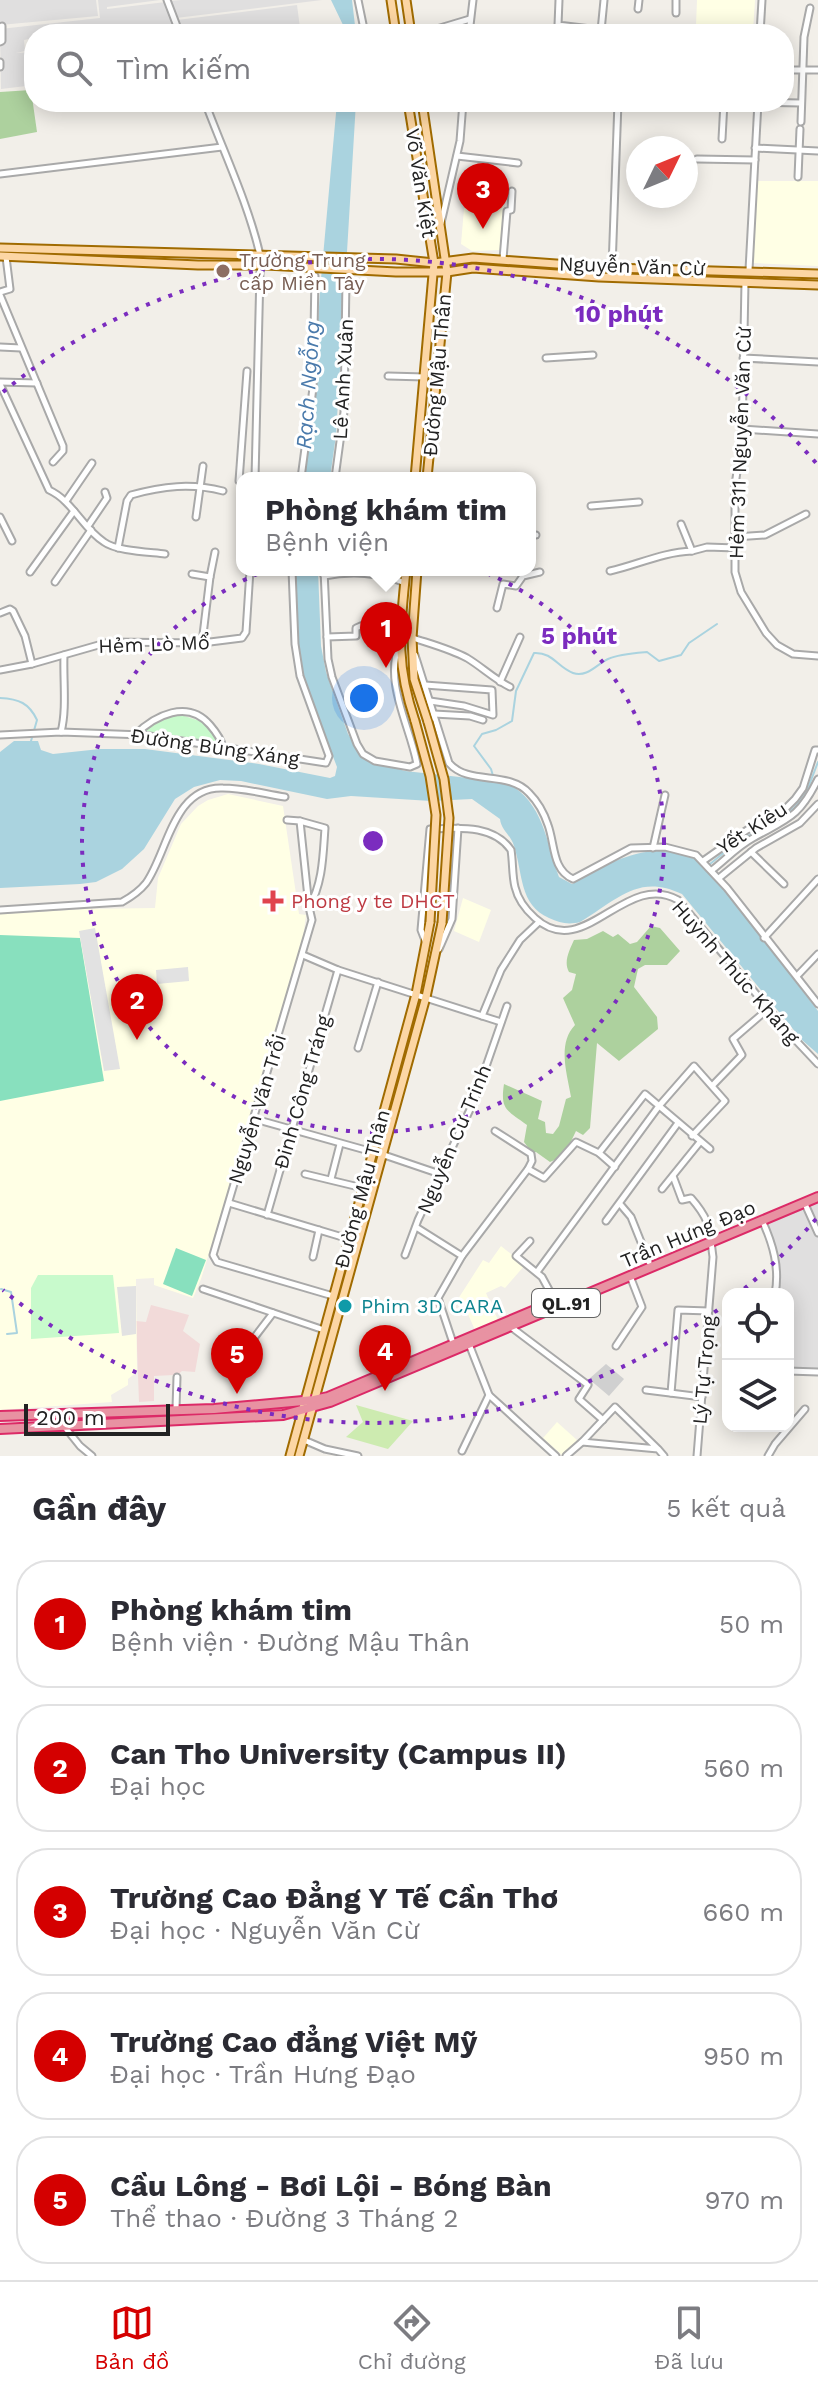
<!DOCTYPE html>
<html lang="vi">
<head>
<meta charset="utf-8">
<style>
  :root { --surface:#fff; --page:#f7f7f7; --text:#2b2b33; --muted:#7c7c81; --line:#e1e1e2; --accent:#d40000 }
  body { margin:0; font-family:"Work Sans",sans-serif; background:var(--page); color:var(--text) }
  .controls { position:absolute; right:24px; bottom:24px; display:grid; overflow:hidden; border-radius:16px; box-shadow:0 4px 20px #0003 }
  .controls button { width:72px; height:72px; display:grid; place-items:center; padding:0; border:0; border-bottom:2px solid var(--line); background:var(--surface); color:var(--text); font:40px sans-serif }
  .compass { position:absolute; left:626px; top:136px; width:72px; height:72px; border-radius:50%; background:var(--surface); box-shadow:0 4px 20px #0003; rotate:47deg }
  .scale { position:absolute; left:24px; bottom:20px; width:146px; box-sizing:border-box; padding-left:8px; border:4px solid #222; border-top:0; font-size:22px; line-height:28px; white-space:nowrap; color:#222; -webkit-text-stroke:6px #fff; paint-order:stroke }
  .you { position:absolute; left:364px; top:698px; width:28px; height:28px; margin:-20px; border:6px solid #fff; border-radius:50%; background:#1a73e8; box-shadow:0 0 0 12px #1a73e833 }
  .badge { display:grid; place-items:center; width:52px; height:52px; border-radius:50%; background:var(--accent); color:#fff; font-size:26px; font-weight:700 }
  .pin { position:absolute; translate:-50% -66px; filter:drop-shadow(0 2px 4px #0008) }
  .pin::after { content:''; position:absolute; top:42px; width:28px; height:24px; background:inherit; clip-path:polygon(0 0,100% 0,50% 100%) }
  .popup { position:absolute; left:236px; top:472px; width:300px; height:104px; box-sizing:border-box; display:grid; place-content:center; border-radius:16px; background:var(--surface); filter:drop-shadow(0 2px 6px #0005); font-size:26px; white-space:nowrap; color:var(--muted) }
  .popup b { font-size:30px; color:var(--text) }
  .popup::after { content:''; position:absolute; left:50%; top:100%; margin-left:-16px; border:16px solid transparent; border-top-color:var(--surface) }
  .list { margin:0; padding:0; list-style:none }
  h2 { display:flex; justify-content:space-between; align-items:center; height:104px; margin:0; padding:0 32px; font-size:34px }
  h2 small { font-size:26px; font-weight:400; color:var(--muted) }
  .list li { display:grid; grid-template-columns:52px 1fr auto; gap:24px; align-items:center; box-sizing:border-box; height:128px; margin:0 16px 16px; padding:0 16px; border:2px solid var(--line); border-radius:32px }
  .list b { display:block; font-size:30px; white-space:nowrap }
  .list p { margin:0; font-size:26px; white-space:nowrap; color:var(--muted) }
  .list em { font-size:26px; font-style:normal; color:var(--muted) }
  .icon { flex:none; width:44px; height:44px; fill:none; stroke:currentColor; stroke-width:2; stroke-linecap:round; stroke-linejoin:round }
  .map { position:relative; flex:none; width:818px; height:1456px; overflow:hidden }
  .search { position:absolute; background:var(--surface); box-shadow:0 4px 20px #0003; left:24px; right:24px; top:24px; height:88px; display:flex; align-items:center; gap:20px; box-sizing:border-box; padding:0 28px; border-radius:32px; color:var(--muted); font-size:30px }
  .sheet { height:824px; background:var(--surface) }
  nav { display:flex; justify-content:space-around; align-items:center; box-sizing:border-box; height:112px; border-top:2px solid var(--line); background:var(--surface); font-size:22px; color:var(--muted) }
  nav a { display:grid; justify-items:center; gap:4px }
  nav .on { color:var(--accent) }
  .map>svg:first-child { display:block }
  .residential { fill:#e0dfdf }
  .commercial { fill:#f2dad9 }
  .education { fill:#ffffe5 }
  .religious { fill:#d0d0d0 }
  .grass { fill:#cdebb0 }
  .forest { fill:#add19e }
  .park { fill:#c8facc }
  .pitch { fill:#88e0be }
  .parking { fill:#e2e2e2 }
  .water { fill:#aad3df }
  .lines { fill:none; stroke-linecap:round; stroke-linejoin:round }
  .stream { stroke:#aad3df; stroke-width:2 }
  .minor-casing { stroke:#a9a9a9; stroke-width:9 }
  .major-casing { stroke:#a06b00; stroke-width:11 }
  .highway-casing { stroke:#dc2a67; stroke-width:12 }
  .minor { stroke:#fff; stroke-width:5 }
  .major { stroke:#fcd6a4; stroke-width:7 }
  .highway { stroke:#e892a2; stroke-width:8 }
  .major-bridge-casing { stroke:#a06b00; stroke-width:11; stroke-linecap:butt }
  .major-bridge { stroke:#fcd6a4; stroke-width:7 }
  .ring { fill:none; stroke:#7b2cbf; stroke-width:4; stroke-dasharray:4 8 }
  .education-dot { fill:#8d6e63; stroke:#fff; stroke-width:3 }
  .health-dot { fill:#e0444e; stroke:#fff; stroke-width:3 }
  .culture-dot { fill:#0f9aa8; stroke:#fff; stroke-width:3 }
  .labels { text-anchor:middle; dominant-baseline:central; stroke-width:6; stroke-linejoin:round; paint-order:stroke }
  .shield { fill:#fff; stroke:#646464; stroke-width:2 }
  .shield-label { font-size:18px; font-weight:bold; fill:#222 }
  .street-label { font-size:20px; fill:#222; stroke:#fff }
  .education-label { font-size:20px; fill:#785e54; stroke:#fff; text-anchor:start }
  .health-label { font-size:20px; fill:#be3a42; stroke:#fff; text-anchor:start }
  .culture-label { font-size:20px; fill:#0d838f; stroke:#fff; text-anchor:start }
  .water-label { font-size:22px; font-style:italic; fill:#4a7aab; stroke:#fff }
  .centre { fill:#7b2cbf; stroke:#fff; stroke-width:4 }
  .ring-label { font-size:24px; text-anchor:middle; font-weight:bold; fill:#7b2cbf; stroke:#fff; stroke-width:6; stroke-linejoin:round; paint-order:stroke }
</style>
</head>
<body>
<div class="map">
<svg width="818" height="1456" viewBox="0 0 818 1456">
  <rect width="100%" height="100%" fill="#f2efe9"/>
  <g class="residential">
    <path d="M0 0H96L98 16 0 25Z"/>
    <path d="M98 0H160L107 7V9L166 2 176 30 150 34H34V38L24 40 25 51 16 53 34 52V85L1 89 0 29 100 18Z"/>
    <path d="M181 0H322L176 18 170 1Z"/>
    <path d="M297 5 300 28 258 34H182L177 20Z"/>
    <path d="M818 1201V1369H790L788 1294H777L780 1273 777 1251 766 1223Z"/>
  </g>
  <path class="commercial" d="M151 1305 189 1315 183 1331 200 1344 195 1372 182 1371 175 1377 173 1375 154 1376V1401L139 1402 136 1321 146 1322Z"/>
  <g class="education">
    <path d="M697 0H755L753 31 696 26Z"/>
    <path d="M757 181H818V266L753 263Z"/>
    <path d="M465 197 504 198 502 250 472 251 461 244Z"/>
    <path d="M228 794 283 806 299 914 306 915 300 961 201 1279 193 1298 154 1285V1278L136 1279 137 1372 128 1379V1385L111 1395 112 1402 0 1410V914L86 909 155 908 158 878 181 824 198 806 208 800Z"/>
    <path d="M463 898 491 910 479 942 454 931Z"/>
    <path d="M501 1246 525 1265 505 1288 501 1286 486 1293 498 1320 475 1330 463 1303 458 1299 483 1260 489 1263Z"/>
    <path d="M557 1422 577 1440 563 1456 543 1438Z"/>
  </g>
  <path class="religious" d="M606 1364 624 1379 609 1396 589 1379Z"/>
  <path class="grass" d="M356 1405 413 1421 388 1449 346 1437 363 1422Z"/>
  <g class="forest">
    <path d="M31 90 37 132 0 139V92Z"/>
    <path d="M651 926 660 928 680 951 667 965H645L638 969 634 987 657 1017 658 1029 619 1061 597 1043 590 1128 583 1135 576 1131 564 1156 550 1162 536 1152 532 1153 524 1142 527 1125C507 1110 500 1110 504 1084L542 1101 538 1119 545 1122 546 1133 553 1134 559 1126 566 1099 571 1097C567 1073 557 1044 575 1025L563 998 572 990 576 974 569 972C563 962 570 949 574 940L587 939 603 931 613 937 618 934 630 944 637 942Z"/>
  </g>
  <g class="park">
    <path d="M178 714 203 722 219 742 144 731 163 717Z"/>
    <path d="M38 1275H113L119 1333 31 1339V1288Z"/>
  </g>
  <g class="pitch">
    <path d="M0 935 80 938 104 1081 0 1101Z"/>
    <path d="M176 1248 206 1260 192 1296 163 1284Z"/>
  </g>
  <g class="parking">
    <path d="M95 928 120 1069 104 1071 79 931Z"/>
    <path d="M188 967 189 981 157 984 156 970Z"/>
    <path d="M136 1286V1334L122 1336 117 1287Z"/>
  </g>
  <g class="water">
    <path d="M331 0H352L356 34H343L344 27Z"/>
    <path d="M337 102H356L336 435 330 478H304L313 408 320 290Z"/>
    <path d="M294 570H318L321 646 326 672 348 734 361 754 370 761 405 771 505 782C543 800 546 841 559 877L572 884C617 858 658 835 707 866L818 1011V1054L802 1040 682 894C638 873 617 900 580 922 568 925 560 923 549 918 519 905 523 873 514 846 511 835 501 830 500 819L472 799 431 801 351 796 327 799 241 781 220 780 194 787 175 799 144 849 122 869 96 882 80 884 0 888V752L14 741H38L41 750 53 754 100 749H145L259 764 330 778 335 776 337 767 300 670Z"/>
  </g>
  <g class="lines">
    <g class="stream">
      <path d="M0 698C19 699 29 703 37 720L31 741"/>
      <path d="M494 779 491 769 474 746 482 734 496 730 512 721 516 691 534 653C553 652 557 667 573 673 587 678 597 664 608 659 619 654 635 653 647 652L659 661 681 655 689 643 717 624"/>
      <path d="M710 864 737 842 769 825 794 808 808 788 818 762"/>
      <path d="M1 1289 11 1292 17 1333 7 1334"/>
    </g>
    <defs>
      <g id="minor">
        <path d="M167 0 180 34"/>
        <path d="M358 0 365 34"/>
        <path d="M559 0 558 25 632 34"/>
        <path d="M638 9 639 0"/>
        <path d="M676 13V0"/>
        <path d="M601 31 604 0"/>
        <path d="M420 34 470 19"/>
        <path d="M469 34 473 0"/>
        <path d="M760 34 762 0"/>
        <path d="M0 42 2 41V26"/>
        <path d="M0 62V67"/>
        <path d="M784 70H818"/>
        <path d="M205 102C224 153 248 203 260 255"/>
        <path d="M747 102 801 103"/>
        <path d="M801 122 804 37 810 8"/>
        <path d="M722 139 724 102"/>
        <path d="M755 148 818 151"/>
        <path d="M457 156 518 163"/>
        <path d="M697 159 755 160"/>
        <path d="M0 174 222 147"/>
        <path d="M798 177 800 129"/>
        <path d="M441 223 460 141 463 102"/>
        <path d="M503 259 507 211 511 210 512 191"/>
        <path d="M612 268 618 102"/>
        <path d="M749 270 758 102"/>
        <path d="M745 282 742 438 735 485V572L741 592 766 633 777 645 793 654 818 656"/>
        <path d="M0 292 10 289 6 257"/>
        <path d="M0 295 63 446V451L53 462"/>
        <path d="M0 347 21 348"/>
        <path d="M546 358 593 355"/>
        <path d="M743 358 818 362"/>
        <path d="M388 376 425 377"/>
        <path d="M0 382 37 383"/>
        <path d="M0 384 49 490C73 501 82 528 104 542 116 551 149 552 165 554"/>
        <path d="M742 429 818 434"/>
        <path d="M255 478 260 272 262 265"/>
        <path d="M301 478 313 388 315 276"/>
        <path d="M335 478 344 412 346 279"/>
        <path d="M239 481 247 371"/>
        <path d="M66 501 92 463"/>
        <path d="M591 506 639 502"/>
        <path d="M0 517 12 541"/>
        <path d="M196 517 203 466"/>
        <path d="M88 526 107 498 105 492"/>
        <path d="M530 535H536"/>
        <path d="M735 537 765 535 806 514"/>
        <path d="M118 548 127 501 131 495C163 486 191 483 223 491"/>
        <path d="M692 551 707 547 736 548"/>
        <path d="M324 570 328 659 332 677 357 744 363 754 375 761 410 767 417 764C410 726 384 683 399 645"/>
        <path d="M610 571C637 565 663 552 692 551L681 524"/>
        <path d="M30 572 74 511"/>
        <path d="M192 574 210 577 215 552"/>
        <path d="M324 576C350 571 380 572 405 583"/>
        <path d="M55 582 91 530"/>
        <path d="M497 608 503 584 516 586 523 576 540 572"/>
        <path d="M0 613 10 609 13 611 25 636 32 664"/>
        <path d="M370 621 400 623"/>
        <path d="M327 637 356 636V628L365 624 400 629"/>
        <path d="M413 638C431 644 450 649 467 658 482 667 494 679 510 687"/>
        <path d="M202 643 210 577"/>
        <path d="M415 655 449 763C469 786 508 770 529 793 538 802 544 813 548 825 555 844 552 870 573 879L631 848 665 847 696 855 727 888 818 1004"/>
        <path d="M0 670 32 664 109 642 202 643 242 638 246 632 250 570"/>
        <path d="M500 682 520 637"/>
        <path d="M425 685 492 690 493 715 464 706 430 701"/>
        <path d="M434 714 470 716 483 720"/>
        <path d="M61 732C67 709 63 680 64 655"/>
        <path d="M0 735 61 732 143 735 326 763 329 756 300 676 295 644 292 570"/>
        <path d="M135 735C155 715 188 699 210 725 216 732 221 739 223 747"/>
        <path d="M287 820 300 821"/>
        <path d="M653 848 665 795"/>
        <path d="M751 852 784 884"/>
        <path d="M703 861 747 830 784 810 795 799 803 788 815 750H818"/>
        <path d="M712 870C725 860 738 846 753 838 787 819 799 818 818 779"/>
        <path d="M719 878 756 848 800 823 818 804"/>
        <path d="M309 907C323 883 323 855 325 828L300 821 309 907 312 920 213 1255 217 1262 333 1296"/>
        <path d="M0 910 122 902C131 897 139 892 146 883 168 852 173 786 223 788 244 788 265 794 285 797"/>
        <path d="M764 938 818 879"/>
        <path d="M426 943 421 930 430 829C458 828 493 824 511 850 513 862 512 875 515 887 518 900 526 910 535 918 584 963 625 870 678 900L787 1031 818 1064"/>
        <path d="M439 949 452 919 458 828"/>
        <path d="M303 955 338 970 501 1022"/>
        <path d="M797 976 818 954"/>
        <path d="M482 1016 501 970 520 940 539 922"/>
        <path d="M358 1048 378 982"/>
        <path d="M713 1085 742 1055 733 1039 768 1009"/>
        <path d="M255 1119 387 1156 440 1174"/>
        <path d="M495 1131 531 1154 532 1161 528 1169"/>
        <path d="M599 1153 645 1094 710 1149"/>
        <path d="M305 1174 363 1188"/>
        <path d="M673 1176 682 1200 691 1198C711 1221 709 1228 713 1257L697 1456"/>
        <path d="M331 1179 340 1144"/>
        <path d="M662 1189 700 1142"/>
        <path d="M229 1203 349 1239"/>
        <path d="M620 1204 631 1217 649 1262"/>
        <path d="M805 1204 818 1233"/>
        <path d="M267 1215 338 970"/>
        <path d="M762 1220C773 1244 780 1268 775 1294"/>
        <path d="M606 1221 678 1123"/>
        <path d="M416 1227 462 1256"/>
        <path d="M530 1241 516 1256 542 1277 555 1301"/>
        <path d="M405 1255 418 1220 474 1101 507 1006"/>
        <path d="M313 1257 319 1230"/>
        <path d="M537 1272 659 1106 694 1066 725 1101 692 1136"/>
        <path d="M203 1289 324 1330"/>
        <path d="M511 1327 588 1385 579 1399 603 1420"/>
        <path d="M453 1343 438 1298 462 1256 528 1169 544 1178 576 1142 599 1153 615 1167"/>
        <path d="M469 1344 489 1395 556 1456"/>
        <path d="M616 1346 642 1307 630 1276"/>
        <path d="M238 1359 273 1313"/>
        <path d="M788 1371 818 1372"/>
        <path d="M646 1390 702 1397"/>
        <path d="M671 1393 678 1310 709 1311"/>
        <path d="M176 1408 177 1377"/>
        <path d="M64 1426 80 1446 92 1456"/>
        <path d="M304 1440 325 1449 358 1456"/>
        <path d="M658 1449 615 1407 582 1442 658 1449 664 1456"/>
        <path d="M462 1451 489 1395"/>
        <path d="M566 1456 582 1442"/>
        <path d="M768 1456 775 1444 805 1409"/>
      </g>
      <g id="major">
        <path d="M391 0 396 34"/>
        <path d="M406 0 411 34"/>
        <path d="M408 102 434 263 415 478"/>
        <path d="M422 102 447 272 427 478"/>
        <path d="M0 248 396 259 434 263 473 258 612 268 818 274"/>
        <path d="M0 256 198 265H266L396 272H447L473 268 599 277 818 285"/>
        <path d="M406 570C400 630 395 662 415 721"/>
        <path d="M417 570 412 638 414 679 428 722"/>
        <path d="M290 1456 416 994 430 922"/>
        <path d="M299 1456 426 997 442 923"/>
      </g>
      <g id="highway">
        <path d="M0 1416 214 1409 314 1400 328 1397 566 1297"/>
        <path d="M0 1429 283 1415 330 1402 818 1197"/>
      </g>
    </defs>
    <use href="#minor" class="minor-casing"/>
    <use href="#major" class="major-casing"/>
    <use href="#highway" class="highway-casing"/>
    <use href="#minor" class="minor"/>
    <use href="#major" class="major"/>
    <use href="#highway" class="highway"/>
    <defs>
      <g id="major-bridge">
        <path d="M415 721 430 776 436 815 430 922"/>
        <path d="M428 722 444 779 449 818 442 923"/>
      </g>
    </defs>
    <use href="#major-bridge" class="major-bridge-casing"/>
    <use href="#major-bridge" class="major-bridge"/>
  </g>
  <g class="ring">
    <circle cx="373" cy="841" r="291"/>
    <path d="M816 1219A582 582 0 0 1 739 1293M727 1303A582 582 0 0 1 3 1290M3 392A582 582 0 0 1 816 463"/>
  </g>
  <circle class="education-dot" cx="223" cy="271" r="8"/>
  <path class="health-dot" d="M269 889h8v8h8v8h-8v8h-8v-8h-8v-8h8z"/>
  <circle class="culture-dot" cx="345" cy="1306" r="8"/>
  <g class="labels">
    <rect class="shield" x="532" y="1289" width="68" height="28" rx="6"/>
    <g class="shield-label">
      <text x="566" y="1303">QL.91</text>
    </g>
    <g class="street-label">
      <text transform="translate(421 183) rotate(81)">Võ Văn Kiệt</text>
      <text transform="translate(632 266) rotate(2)">Nguyễn Văn Cừ</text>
      <text transform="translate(437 375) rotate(-85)">Đường Mậu Thân</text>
      <text transform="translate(343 379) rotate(-87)">Lê Anh Xuân</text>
      <text transform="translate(740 443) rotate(-88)">Hẻm 311 Nguyễn Văn Cừ</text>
      <text transform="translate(154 644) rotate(-2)">Hẻm Lò Mổ</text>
      <text transform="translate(215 747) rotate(8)">Đường Búng Xáng</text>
      <text transform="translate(752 828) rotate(-33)">Yết Kiêu</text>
      <text transform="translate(736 972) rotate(49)">Huỳnh Thúc Kháng</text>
      <text transform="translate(302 1092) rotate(-74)">Đinh Công Tráng</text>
      <text transform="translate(257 1109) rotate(-73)">Nguyễn Văn Trỗi</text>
      <text transform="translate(454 1139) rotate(-67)">Nguyễn Cư Trinh</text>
      <text transform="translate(362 1189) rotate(-75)">Đường Mậu Thân</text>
      <text transform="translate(688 1234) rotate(-23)">Trần Hưng Đạo</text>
      <text transform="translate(704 1370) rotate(-85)">Lý Tự Trọng</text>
    </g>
    <g class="education-label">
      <text x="239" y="260">Trường Trung<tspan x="239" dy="23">cấp Miền Tây</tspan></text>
    </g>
    <g class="health-label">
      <text x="291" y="901">Phong y te DHCT</text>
    </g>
    <g class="culture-label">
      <text x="361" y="1306">Phim 3D CARA</text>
    </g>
    <g class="water-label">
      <text transform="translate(308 385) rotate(-86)">Rạch Ngỗng</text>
    </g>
  </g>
  <circle cx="373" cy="841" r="12" class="centre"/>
  <g class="ring-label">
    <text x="619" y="322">10 phút</text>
    <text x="579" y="644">5 phút</text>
  </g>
</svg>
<div class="controls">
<button><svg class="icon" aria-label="locate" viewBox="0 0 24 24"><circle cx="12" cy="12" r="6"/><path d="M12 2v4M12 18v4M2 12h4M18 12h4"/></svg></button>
<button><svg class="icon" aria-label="layers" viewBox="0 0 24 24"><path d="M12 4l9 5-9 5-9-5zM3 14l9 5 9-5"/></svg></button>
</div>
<svg class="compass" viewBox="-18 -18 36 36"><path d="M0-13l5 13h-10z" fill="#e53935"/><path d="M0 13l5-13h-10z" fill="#7c7c81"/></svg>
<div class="scale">200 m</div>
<div class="you"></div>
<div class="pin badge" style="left:386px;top:668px">1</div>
<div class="popup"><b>Phòng khám tim</b>Bệnh viện</div>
<div class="pin badge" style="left:137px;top:1040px">2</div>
<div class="pin badge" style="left:483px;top:229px">3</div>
<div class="pin badge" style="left:385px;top:1391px">4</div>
<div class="pin badge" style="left:237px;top:1394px">5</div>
<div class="search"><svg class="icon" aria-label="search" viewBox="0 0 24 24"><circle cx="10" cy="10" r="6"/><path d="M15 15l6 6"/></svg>Tìm kiếm</div>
</div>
<section class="sheet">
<h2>Gần đây<small>5 kết quả</small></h2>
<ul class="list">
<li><span class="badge">1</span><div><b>Phòng khám tim</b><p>Bệnh viện · Đường Mậu Thân</p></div><em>50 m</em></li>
<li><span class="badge">2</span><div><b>Can Tho University (Campus II)</b><p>Đại học</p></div><em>560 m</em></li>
<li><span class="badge">3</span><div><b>Trường Cao Đẳng Y Tế Cần Thơ</b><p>Đại học · Nguyễn Văn Cừ</p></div><em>660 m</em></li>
<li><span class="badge">4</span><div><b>Trường Cao đẳng Việt Mỹ</b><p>Đại học · Trần Hưng Đạo</p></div><em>950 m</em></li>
<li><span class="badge">5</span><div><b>Cầu Lông - Bơi Lội - Bóng Bàn</b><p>Thể thao · Đường 3 Tháng 2</p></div><em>970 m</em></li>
</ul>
</section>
<nav>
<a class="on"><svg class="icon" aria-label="map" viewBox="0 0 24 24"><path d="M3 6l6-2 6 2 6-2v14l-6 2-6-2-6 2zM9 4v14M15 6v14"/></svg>Bản đồ</a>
<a><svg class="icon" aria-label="directions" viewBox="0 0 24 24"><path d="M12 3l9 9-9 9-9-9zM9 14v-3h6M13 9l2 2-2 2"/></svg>Chỉ đường</a>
<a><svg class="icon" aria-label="saved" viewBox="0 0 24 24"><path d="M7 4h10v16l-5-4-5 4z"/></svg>Đã lưu</a>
</nav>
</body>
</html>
